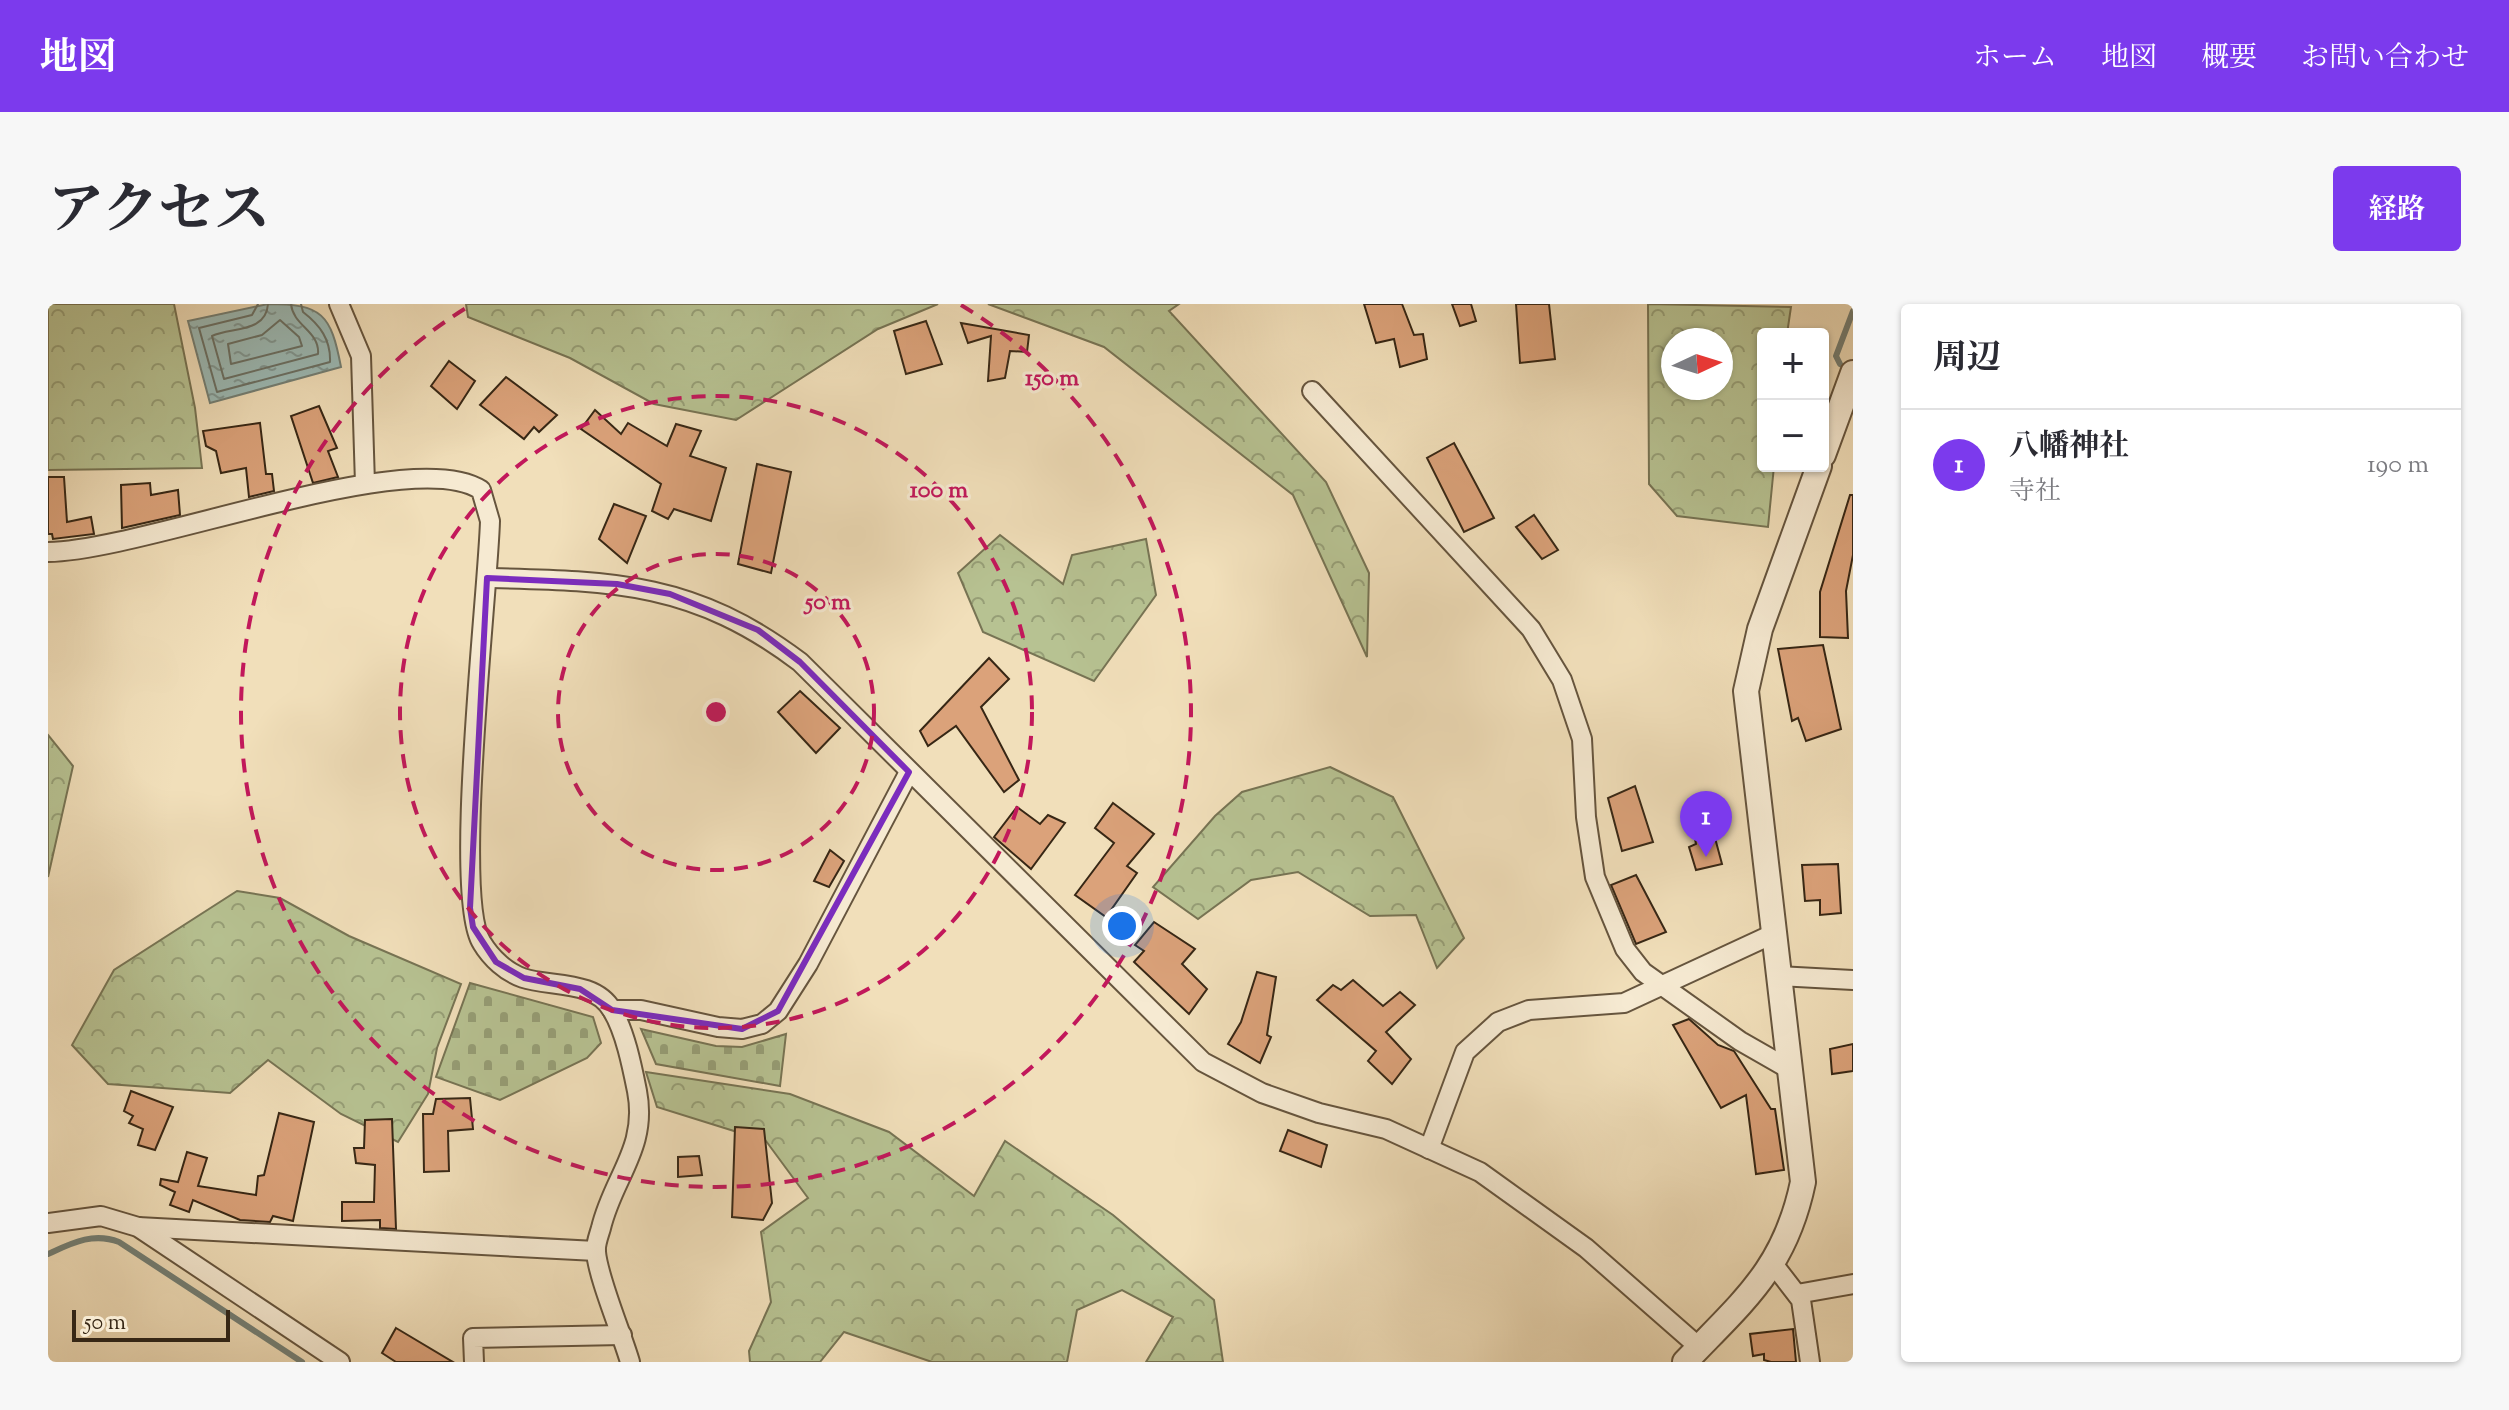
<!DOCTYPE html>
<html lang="ja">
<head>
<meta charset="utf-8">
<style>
  :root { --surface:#fff; --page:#f7f7f7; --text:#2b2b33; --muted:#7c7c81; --line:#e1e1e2; --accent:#7c3aed }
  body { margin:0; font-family:"Sorts Mill Goudy","Noto Serif JP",serif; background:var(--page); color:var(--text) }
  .controls { position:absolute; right:24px; top:24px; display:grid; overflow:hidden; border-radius:8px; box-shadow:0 2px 6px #0004 }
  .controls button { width:72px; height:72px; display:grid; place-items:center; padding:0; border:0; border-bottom:2px solid var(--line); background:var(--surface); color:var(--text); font:40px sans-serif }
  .compass { position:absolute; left:1613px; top:24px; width:72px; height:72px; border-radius:50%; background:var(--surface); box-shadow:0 2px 6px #0004; rotate:86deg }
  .scale { position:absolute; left:24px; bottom:20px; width:158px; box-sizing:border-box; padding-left:8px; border:4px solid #372715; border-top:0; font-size:22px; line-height:28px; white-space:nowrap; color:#372715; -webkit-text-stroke:6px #f6ead2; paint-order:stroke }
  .you { position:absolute; left:1074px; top:622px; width:28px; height:28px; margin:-20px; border:6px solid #fff; border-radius:50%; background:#1a73e8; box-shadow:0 0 0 12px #1a73e833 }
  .badge { display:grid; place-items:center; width:52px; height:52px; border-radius:50%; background:var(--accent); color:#fff; font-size:26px; font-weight:700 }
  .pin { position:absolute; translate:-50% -66px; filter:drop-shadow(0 2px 4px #0008) }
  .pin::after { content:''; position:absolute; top:42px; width:28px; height:24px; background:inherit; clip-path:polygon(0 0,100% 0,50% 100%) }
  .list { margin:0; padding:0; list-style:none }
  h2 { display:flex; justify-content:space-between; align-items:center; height:104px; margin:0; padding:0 32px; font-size:34px }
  h2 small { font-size:26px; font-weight:400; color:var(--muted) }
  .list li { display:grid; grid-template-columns:52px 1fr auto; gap:24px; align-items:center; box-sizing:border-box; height:112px; padding:0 32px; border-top:2px solid var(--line) }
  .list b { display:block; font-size:30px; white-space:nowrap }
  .list p { margin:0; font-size:26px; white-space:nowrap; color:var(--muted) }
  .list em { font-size:26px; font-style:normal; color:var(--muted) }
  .map { position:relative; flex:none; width:1805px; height:1058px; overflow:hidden; border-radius:8px }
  header { display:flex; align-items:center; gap:48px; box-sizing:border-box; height:112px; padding:0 40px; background:var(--accent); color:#fff }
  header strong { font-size:38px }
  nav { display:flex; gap:44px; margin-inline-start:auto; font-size:28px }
  .intro { display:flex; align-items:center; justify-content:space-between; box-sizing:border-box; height:192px; padding:0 48px }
  h1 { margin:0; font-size:56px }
  .button { padding:20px 36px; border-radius:8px; background:var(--accent); color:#fff; font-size:28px; font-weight:700 }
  main { display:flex; gap:48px; padding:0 48px }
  aside { flex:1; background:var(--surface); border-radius:8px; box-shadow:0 2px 6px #0004 }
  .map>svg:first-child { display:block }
  .forest { fill:url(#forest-crowns); stroke:#777454; stroke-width:2; fill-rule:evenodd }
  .cemetery { fill:url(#cemetery-stones); stroke:#777454; stroke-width:2 }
  .water { fill:url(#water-ripples); stroke:#748076; stroke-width:2 }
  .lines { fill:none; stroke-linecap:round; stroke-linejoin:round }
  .shore { stroke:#6a7166; stroke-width:2 }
  .stream { stroke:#748076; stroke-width:6 }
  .building { fill:#dba27a; stroke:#372715; stroke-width:2 }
  .minor-casing { stroke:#66553e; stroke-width:22 }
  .tertiary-casing { stroke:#66553e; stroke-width:28 }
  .minor { stroke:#f6ead2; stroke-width:18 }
  .tertiary { stroke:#f6ead2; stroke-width:24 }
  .marked { fill:none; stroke:#7b2cbf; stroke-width:6; stroke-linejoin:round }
  .ring { fill:none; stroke:#c2185b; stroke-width:4; stroke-dasharray:14 10 }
  .centre { fill:#c2185b; stroke:#f6ead2; stroke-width:4 }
  .ring-label { font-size:24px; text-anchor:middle; font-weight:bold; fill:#c2185b; stroke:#f6ead2; stroke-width:6; stroke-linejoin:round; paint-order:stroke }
</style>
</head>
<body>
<header>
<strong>地図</strong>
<nav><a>ホーム</a><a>地図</a><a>概要</a><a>お問い合わせ</a></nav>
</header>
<div class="intro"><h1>アクセス</h1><a class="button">経路</a></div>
<main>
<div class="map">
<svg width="1805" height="1058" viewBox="0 0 1805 1058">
  <defs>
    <pattern id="forest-crowns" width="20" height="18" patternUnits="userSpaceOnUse" patternTransform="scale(2)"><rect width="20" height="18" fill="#b7c292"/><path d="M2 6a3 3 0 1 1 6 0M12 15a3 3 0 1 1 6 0" fill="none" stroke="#969e76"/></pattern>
    <pattern id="cemetery-stones" width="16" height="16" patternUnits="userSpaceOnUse" patternTransform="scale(2)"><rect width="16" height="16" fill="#b7c292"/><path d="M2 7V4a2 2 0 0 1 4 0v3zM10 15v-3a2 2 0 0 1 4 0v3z" fill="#969e76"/></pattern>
    <pattern id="water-ripples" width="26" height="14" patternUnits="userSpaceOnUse" patternTransform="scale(2)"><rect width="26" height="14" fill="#9cbbb7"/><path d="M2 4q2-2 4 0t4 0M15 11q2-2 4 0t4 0" fill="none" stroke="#809894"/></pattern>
  </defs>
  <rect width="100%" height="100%" fill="#f1dfba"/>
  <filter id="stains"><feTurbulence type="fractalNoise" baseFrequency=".0025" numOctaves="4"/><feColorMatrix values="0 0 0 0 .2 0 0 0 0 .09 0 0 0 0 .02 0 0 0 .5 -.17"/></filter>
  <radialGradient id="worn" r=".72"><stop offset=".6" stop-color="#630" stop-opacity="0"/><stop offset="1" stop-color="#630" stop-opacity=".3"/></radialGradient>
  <g class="forest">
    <path d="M0 0H126L147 104 154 164 0 166Z"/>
    <path d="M418 0H890L830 25 688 116 606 100 522 54 420 13Z"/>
    <path d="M940 0H1131L1121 7 1278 178 1321 269 1319 353 1245 191 1056 43Z"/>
    <path d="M1600 0 1743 3 1739 30H1715V162H1726L1720 223 1629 212 1601 180ZM1625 36H1673V84H1625Z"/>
    <path d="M952 231 1015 280 1024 251 1098 235 1108 291 1046 377 935 328 910 269Z"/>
    <path d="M0 431 25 462 0 573Z"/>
    <path d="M1282 463 1345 493 1416 634 1389 664 1368 611 1322 612 1250 568 1203 576 1150 615 1105 583 1167 512 1194 488Z"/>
    <path d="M189 587 232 594 301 632 413 680 389 744 380 790 350 838 293 810 220 756 182 789 60 780 24 741 66 666Z"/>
    <path d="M598 768 742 790 841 828 926 892 957 837 1065 911 1166 996 1175 1058H1098L1125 1013 1074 986 1029 1006 1019 1058H884L796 1028 772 1058H702L701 1047 723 998 713 928 760 894 718 837 609 803Z"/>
  </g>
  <g class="cemetery">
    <path d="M422 679 545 713 553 739 539 754 452 796 388 773Z"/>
    <path d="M593 725 668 742 694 743 738 730 732 782 608 760Z"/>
  </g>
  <path class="water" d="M220 0C274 0 283 10 293 63L162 99 140 17Z"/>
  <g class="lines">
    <g class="shore">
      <path d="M210 0 204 11 151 24 169 88 282 58C283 36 272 21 255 8L253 0"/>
      <path d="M220 0C218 29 184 23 164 32L176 75 270 50C272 27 245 22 243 0"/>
      <path d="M232 16 251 33 254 42 183 60 180 40 214 31Z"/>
    </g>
    <g class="stream">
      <path d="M1792 60 1788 52 1805 7"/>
      <path d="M0 950C24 939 45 928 71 938L254 1058"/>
    </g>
  </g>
  <g class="building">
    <path d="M1316 0H1354L1366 31 1375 30 1379 55 1352 63 1346 35 1328 39Z"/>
    <path d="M1404 0H1423L1428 17 1412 22Z"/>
    <path d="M1468 0H1501L1507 55 1472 59Z"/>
    <path d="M878 17 894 60 858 70 846 27Z"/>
    <path d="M913 19 981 31 979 48 962 47 957 74 940 77 943 32 920 39Z"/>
    <path d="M401 57 427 77 409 105 383 82Z"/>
    <path d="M458 73 509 111 491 128 486 123 476 135 432 101Z"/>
    <path d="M271 102 289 144 280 147 290 173 265 179 243 112Z"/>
    <path d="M547 106 573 130 580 119 619 142 628 120 653 127 642 152 678 164 663 217 626 205 620 215 604 207 613 180 533 125Z"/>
    <path d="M212 119 218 170H224L226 187 201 193 198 164 173 169 168 147 158 142 155 127Z"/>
    <path d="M1406 139 1446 214 1416 228 1379 154Z"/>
    <path d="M709 160 743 168 723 269 690 260Z"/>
    <path d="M0 173H16L19 218 43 213 46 230 5 235 4 230H0Z"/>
    <path d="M102 179 103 191 130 186 132 211 74 224 73 181Z"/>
    <path d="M1802 191H1805V251L1798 287 1800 334 1772 333V288Z"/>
    <path d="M566 200 598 212 579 259 551 235Z"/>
    <path d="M1486 211 1510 246 1494 255 1468 223Z"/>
    <path d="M1775 341 1793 425 1758 437 1750 414 1744 417 1730 345Z"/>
    <path d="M941 354 961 375 933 403 971 476 956 488 908 422 880 442 872 427Z"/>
    <path d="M752 387 792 424 768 449 730 408Z"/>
    <path d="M1587 482 1605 538 1574 547 1560 494Z"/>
    <path d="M1065 499 1106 530 1079 562 1089 569 1058 613 1027 591 1066 539 1047 524Z"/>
    <path d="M969 503 992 520 1000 511 1017 519 983 565 946 533Z"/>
    <path d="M1667 534 1674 560 1648 566 1641 543 1648 540 1647 535Z"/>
    <path d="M782 546 796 557 781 583 766 577Z"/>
    <path d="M1790 560 1793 609 1772 611V596L1757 597 1754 561Z"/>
    <path d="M1588 571 1618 628 1588 640 1563 581Z"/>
    <path d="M1106 618 1147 645 1134 660 1159 685 1141 710 1086 658 1096 647 1087 641Z"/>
    <path d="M1209 668 1228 673 1219 731 1223 733 1212 759 1180 740 1193 718Z"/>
    <path d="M1305 676 1335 702 1352 688 1367 701 1338 728 1363 755 1344 780 1320 757 1328 747 1269 696 1285 681 1293 686Z"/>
    <path d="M1641 715 1670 741 1686 747 1723 805H1727L1736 866 1708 870 1698 791 1673 804 1625 721Z"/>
    <path d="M1805 740V767L1784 770 1782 745Z"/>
    <path d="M83 787 125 803 107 846 90 841 95 825 81 819 85 812 76 807Z"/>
    <path d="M422 794 425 825 400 827 401 867 376 868 375 810H385L388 795Z"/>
    <path d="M231 809 266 818 245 917 225 912 222 918 192 916 145 896 141 908 122 901 127 888 112 881 113 875 130 878 139 848 159 854 150 882 208 891 210 872 216 871Z"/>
    <path d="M344 815 348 925 332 924V916L294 917V898H326L327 861 308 859 306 844H316L317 816Z"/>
    <path d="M687 823 716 825 724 899 715 916 684 913Z"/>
    <path d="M1240 826 1279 841 1273 863 1232 847Z"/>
    <path d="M651 852 654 871 630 873V853Z"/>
    <path d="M348 1024 405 1058H348L334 1049Z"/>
    <path d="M1745 1025 1748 1058H1723L1716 1056V1050L1705 1052 1702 1030Z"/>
  </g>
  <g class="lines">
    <defs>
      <g id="minor">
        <path d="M291 0 313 52 317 180"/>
        <path d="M1264 87 1483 325 1514 376 1534 435 1538 513 1547 573 1577 645 1595 668 1692 737 1741 765"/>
        <path d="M0 248C96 247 363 140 433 186L442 217C440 290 404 595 434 639 443 654 458 668 475 674 502 683 547 676 564 706 577 727 584 762 589 787 600 844 565 873 553 924 551 931 547 941 548 948 550 974 574 1030 582 1058"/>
        <path d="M439 274C566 277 646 278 752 358L1155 758 1214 789 1271 809 1338 825 1432 868 1538 944 1651 1043"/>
        <path d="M1730 672 1805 676"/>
        <path d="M564 706H593L670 723 694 725 714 720 730 707 760 660 861 468"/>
        <path d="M1381 845 1417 748 1450 718 1481 706 1576 699 1725 630"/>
        <path d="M0 919 53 912 90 923 292 1058"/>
        <path d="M90 923 548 947"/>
        <path d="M1726 961 1753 996 1762 1058"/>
        <path d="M1749 990 1805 980"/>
        <path d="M426 1058 425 1034 574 1031"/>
      </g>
      <g id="tertiary">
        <path d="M1775 151 1805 69"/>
        <path d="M1637 1058C1695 997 1737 965 1755 878L1698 387 1712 325 1771 162"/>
      </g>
    </defs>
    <use href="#minor" class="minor-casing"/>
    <use href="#tertiary" class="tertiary-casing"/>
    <use href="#minor" class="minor"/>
    <use href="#tertiary" class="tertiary"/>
  </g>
  <path class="marked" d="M439 274 569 280 622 290 710 326 752 358 861 468 730 707 694 725 564 706 532 685 476 674 448 658 425 623 422 604Z"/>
  <g class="ring">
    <circle cx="668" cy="408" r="158"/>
    <circle cx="668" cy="408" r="316"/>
    <path d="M913 1A475 475 0 1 1 423 1"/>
  </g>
  <circle cx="668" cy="408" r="12" class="centre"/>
  <g class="ring-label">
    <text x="1004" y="81">150 m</text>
    <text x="891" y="193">100 m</text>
    <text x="780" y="305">50 m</text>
  </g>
  <rect width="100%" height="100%" filter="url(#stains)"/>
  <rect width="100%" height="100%" fill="url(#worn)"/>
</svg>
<div class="controls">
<button>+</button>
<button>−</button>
</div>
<svg class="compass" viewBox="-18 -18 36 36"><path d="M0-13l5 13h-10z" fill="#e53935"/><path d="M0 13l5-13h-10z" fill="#7c7c81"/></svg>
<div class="scale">50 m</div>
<div class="you"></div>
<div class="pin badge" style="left:1658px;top:553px">1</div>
</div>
<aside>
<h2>周辺<small></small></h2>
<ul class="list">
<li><span class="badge">1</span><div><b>八幡神社</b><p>寺社</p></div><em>190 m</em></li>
</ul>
</aside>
</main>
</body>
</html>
